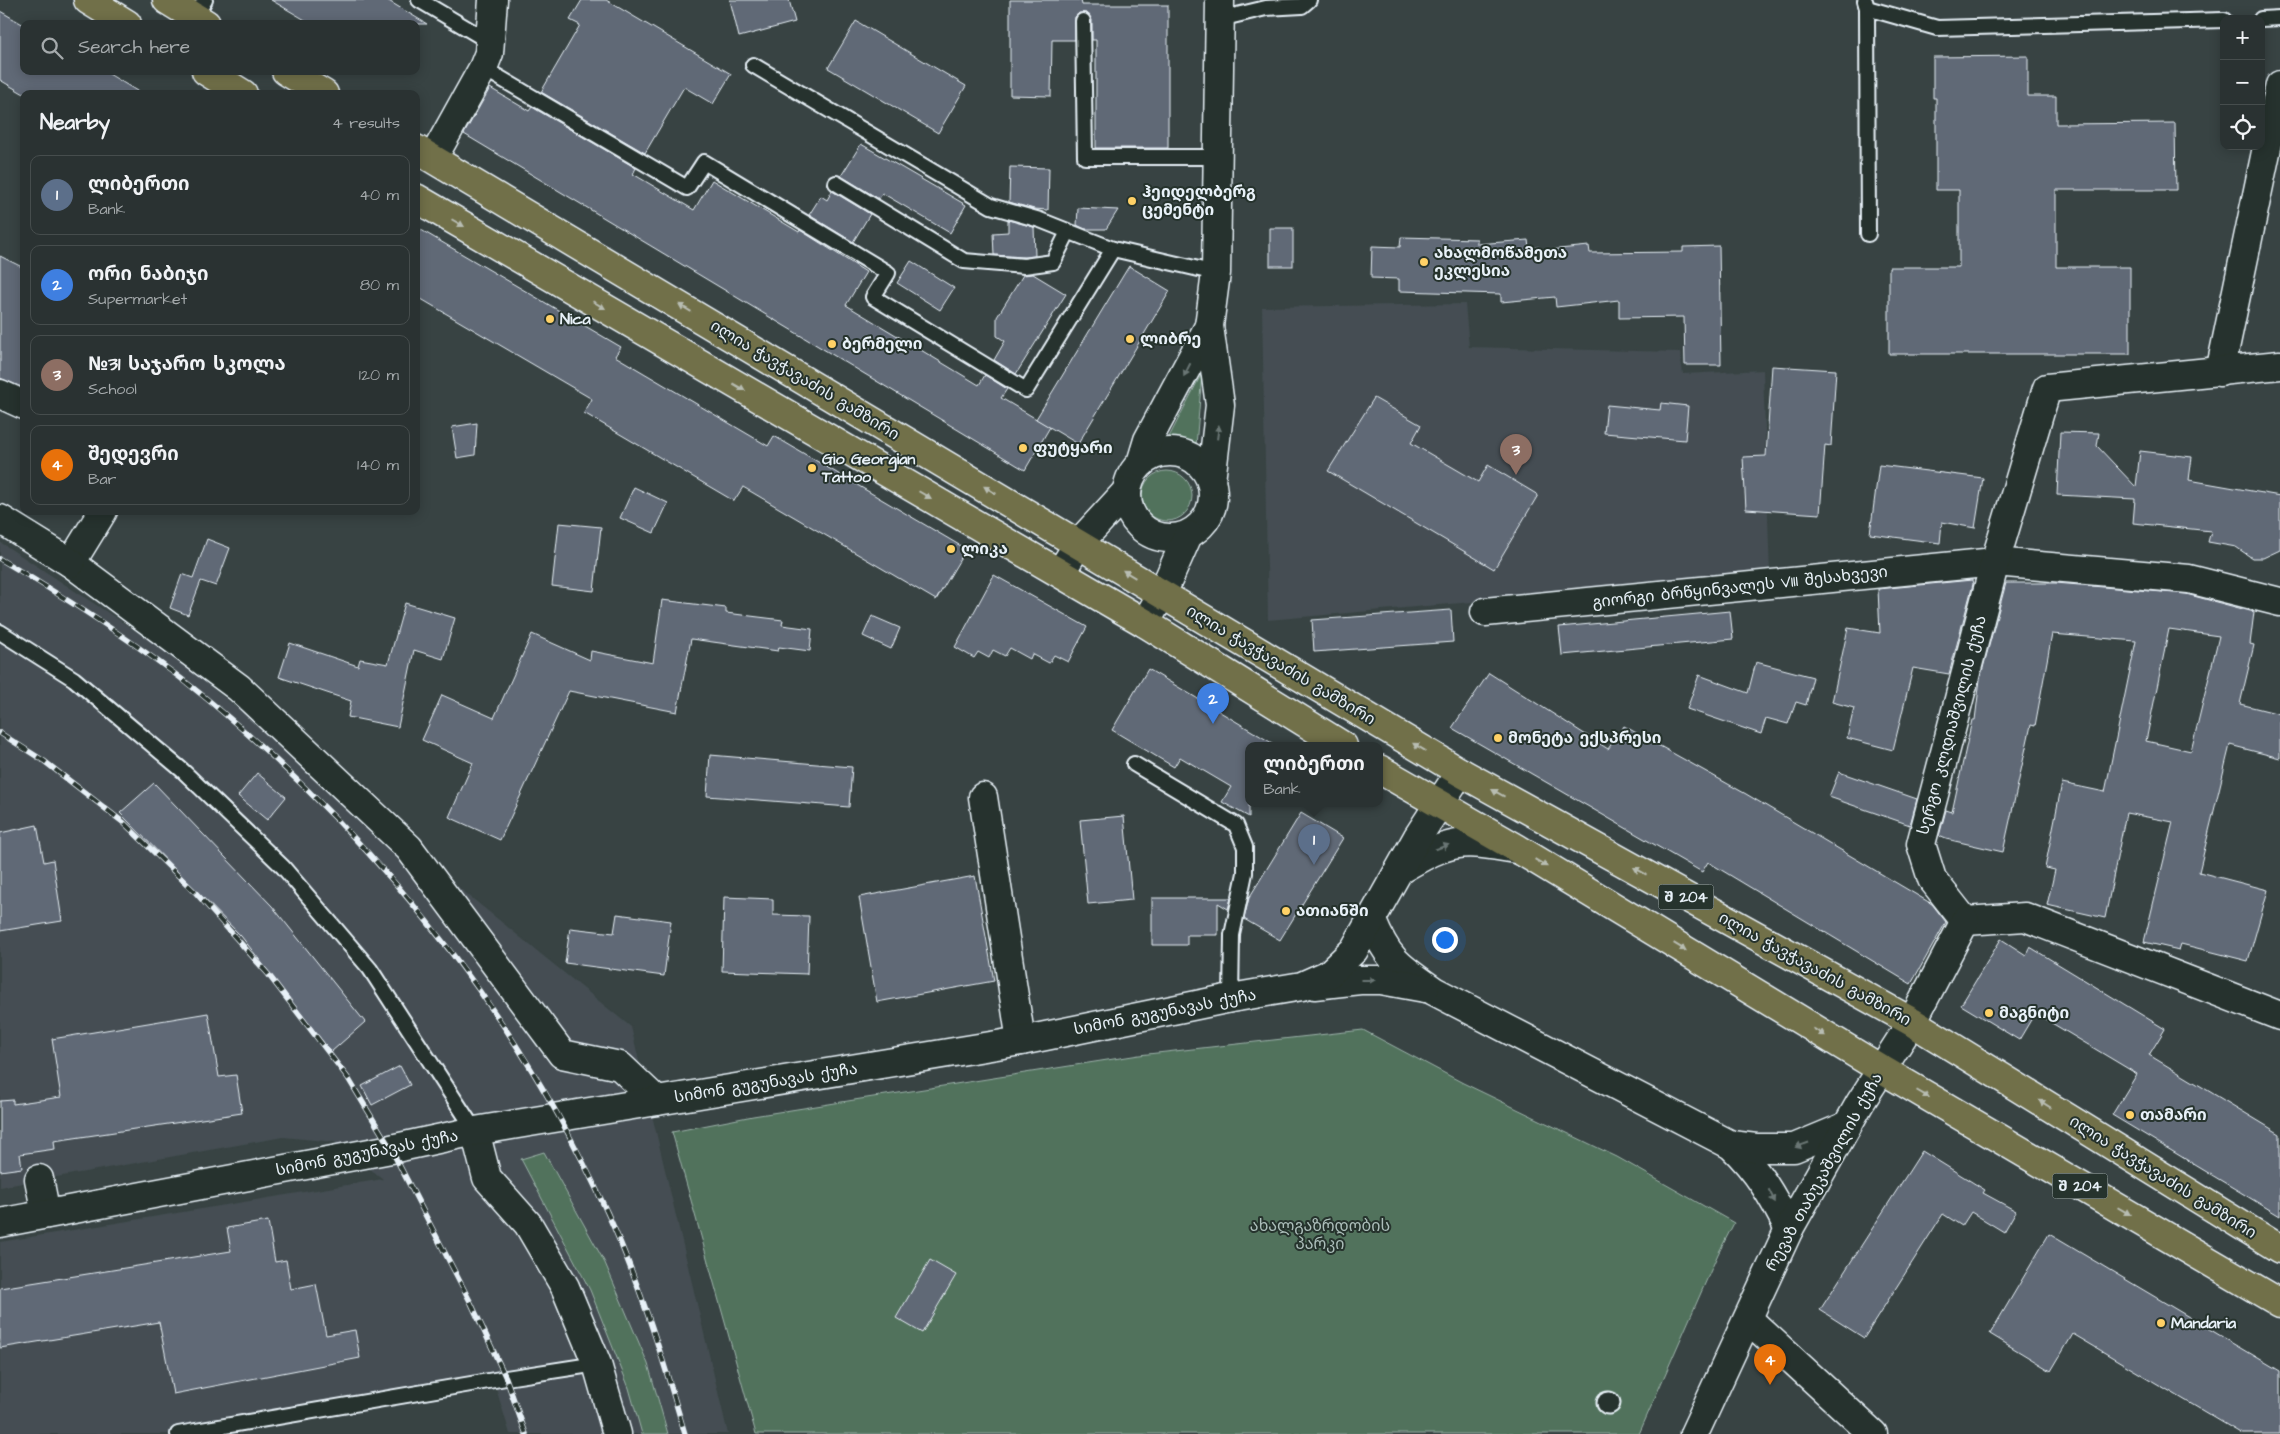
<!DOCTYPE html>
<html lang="en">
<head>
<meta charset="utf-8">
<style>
  :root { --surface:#2a3232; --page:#363e3e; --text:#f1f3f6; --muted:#a5aaac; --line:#464d4d; --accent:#8abfa5 }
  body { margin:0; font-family:"Architects Daughter","Noto Sans Georgian",sans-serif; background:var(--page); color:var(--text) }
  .controls { position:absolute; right:15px; top:15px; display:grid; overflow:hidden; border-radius:10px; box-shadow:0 2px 12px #0003 }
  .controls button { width:45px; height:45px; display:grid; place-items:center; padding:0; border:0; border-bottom:1px solid var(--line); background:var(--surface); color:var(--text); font:25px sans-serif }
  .you { position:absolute; left:1444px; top:939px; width:18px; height:18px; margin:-12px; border:4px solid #fff; border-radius:50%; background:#1a73e8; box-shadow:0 0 0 8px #1a73e833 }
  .badge { display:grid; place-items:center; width:32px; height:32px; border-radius:50%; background:var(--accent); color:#fff; font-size:16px; font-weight:700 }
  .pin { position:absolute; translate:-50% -41px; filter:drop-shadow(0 1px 2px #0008) }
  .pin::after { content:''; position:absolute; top:26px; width:18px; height:15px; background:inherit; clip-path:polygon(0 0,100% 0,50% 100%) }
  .popup { position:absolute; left:1245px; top:742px; width:138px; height:65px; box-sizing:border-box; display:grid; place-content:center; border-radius:10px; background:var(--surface); filter:drop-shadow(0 1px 4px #0005); font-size:16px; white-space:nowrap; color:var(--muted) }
  .popup b { font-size:19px; color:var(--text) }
  .popup::after { content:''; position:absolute; left:50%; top:100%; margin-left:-10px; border:10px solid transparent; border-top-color:var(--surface) }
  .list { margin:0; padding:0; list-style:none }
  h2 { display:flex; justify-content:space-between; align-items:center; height:65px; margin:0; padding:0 20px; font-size:21px }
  h2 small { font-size:16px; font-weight:400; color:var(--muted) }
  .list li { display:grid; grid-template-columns:32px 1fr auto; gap:15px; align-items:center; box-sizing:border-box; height:80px; margin:0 10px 10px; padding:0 10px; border:1px solid var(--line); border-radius:10px }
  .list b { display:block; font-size:19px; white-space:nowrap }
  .list p { margin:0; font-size:16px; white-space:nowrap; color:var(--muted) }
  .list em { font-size:16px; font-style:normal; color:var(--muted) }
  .icon { flex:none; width:28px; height:28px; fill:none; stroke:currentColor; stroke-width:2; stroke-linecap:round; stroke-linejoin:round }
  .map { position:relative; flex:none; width:2280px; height:1434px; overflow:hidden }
  .search { position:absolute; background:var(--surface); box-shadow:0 2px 12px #0003; left:20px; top:20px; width:400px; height:55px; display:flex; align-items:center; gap:12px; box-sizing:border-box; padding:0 18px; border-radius:10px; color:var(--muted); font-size:19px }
  .panel { position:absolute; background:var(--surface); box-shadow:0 2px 12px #0003; left:20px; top:90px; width:400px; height:425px; border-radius:10px }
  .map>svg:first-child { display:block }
  .built { fill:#444e52 }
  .green { fill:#51725c; stroke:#9cb2aa }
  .building { fill:#616976; stroke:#e8f1f8; fill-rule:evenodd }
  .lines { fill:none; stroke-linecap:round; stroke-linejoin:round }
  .service-casing { stroke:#e8f1f8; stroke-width:18 }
  .pedestrian-casing { stroke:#e8f1f8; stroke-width:25 }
  .minor-casing { stroke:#e8f1f8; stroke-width:31 }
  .tertiary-casing { stroke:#e8f1f8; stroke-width:31 }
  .secondary-casing { stroke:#e8f1f8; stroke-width:31 }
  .primary-casing { stroke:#e8f1f8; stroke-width:31 }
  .service { stroke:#26332d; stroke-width:14 }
  .pedestrian { stroke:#26332d; stroke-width:21 }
  .minor { stroke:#26332d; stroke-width:28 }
  .tertiary { stroke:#26332d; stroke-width:28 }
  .secondary { stroke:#26332d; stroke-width:28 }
  .primary { stroke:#716f4a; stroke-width:28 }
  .rail-casing { stroke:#e8f1f8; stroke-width:5.5 }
  .rail { stroke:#26332d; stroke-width:4; stroke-dasharray:11; stroke-linecap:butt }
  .oneway { fill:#b8bdb2 }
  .oneway2 { fill:#6a7674 }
  .poi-dot { fill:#ffd166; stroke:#26332d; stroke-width:2 }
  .labels { text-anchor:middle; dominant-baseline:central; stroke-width:4; stroke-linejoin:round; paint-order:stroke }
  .shield { fill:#26332d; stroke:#aeb8bb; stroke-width:1 }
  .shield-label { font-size:15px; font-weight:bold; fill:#e8f1f8 }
  .poi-label { font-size:16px; font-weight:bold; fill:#e8f1f8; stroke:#26332d; text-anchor:start }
  .street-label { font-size:16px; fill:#e8f1f8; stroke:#26332d }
  .park-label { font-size:16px; fill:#acbeba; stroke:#26332d }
</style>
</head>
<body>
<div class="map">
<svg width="2280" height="1434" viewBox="0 0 2280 1434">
  <rect width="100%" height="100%" fill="#384343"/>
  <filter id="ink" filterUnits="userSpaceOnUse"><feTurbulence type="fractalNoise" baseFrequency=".02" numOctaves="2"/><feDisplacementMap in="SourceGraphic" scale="10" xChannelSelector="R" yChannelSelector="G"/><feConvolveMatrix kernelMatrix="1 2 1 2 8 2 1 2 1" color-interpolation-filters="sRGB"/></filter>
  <g filter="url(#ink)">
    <g class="built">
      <path d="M1465 304 1469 347 1680 352 1683 374 1763 370 1770 576 1268 620 1262 307Z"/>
      <path d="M0 542 168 652 631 1027 728 1434H668L648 1364 605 1263 544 1152 521 1159 590 1290 629 1388 642 1434H510L495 1385 218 1434H0V1242L383 1179 335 1142 283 1137 0 1187Z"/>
    </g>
    <g class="green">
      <path d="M1202 373 1196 446 1178 438 1168 439Z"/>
      <circle cx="1167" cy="496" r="25"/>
      <path d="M1363 1030 1463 1083 1617 1157 1734 1223 1718 1254 1639 1434H756L672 1132 753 1116 1139 1055Z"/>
      <path d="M544 1152 605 1263 648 1364 668 1434H642L629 1388 590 1290 521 1159Z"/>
    </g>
    <g class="building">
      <path d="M271 0H387L427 24H312Z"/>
      <path d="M582 0H606L731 74 713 104 684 87 645 153 541 92 580 25 570 20Z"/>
      <path d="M730 0H789L795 22 739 37Z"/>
      <path d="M1010 0H1081L1082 5H1168V148H1096V40H1092V20L1087 13H1079L1075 17V40H1052L1051 96 1010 95Z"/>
      <path d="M0 11 24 25V71H104L142 94H24L0 80Z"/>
      <path d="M856 21 966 86 938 133 828 68Z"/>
      <path d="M2028 56V96H2056V124L2175 123 2176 190H2056V267H2130V354H1889V267H1959V190H1936V98H1933V57Z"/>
      <path d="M490 88 529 111 532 107 636 168 633 174 694 210 712 180 799 232 800 230 866 272 846 305 979 385 985 375 1007 389 1001 398 1050 427 1025 470 464 134Z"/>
      <path d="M861 144 966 205 950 233 882 193 879 199 841 176Z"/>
      <path d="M1010 167 1049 168 1048 210 1034 209 1009 202Z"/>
      <path d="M832 191 870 214 853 242 809 215 821 196 827 200Z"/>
      <path d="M1078 208 1118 210 1106 229H1085L1077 225Z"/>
      <path d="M1008 220 1034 227 1035 256 1024 257 994 255 993 233 1008 232Z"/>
      <path d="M416 227 621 347 615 356 768 446 774 436 966 549 936 600 743 487 734 501 584 413 592 399 416 296Z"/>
      <rect x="1270" y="228" width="23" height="38"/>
      <path d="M1401 237 1477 239V244L1528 240 1529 248 1539 247V251L1589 246 1590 253 1683 252V247L1719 246 1721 365H1685L1684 317 1619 318V300L1556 307 1555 297 1501 302V294L1399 291V279L1371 278 1372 246 1400 247Z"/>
      <path d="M0 256 24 268V388L0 378Z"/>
      <path d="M911 261 954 288 940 310 897 283Z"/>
      <path d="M1129 266 1170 291 1078 444 1036 419Z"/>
      <path d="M1033 274 1066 294 1016 374 994 360 1005 341 997 336V317L1023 275Z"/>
      <path d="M1772 366 1836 370 1831 446 1825 445 1820 514 1746 509 1743 457 1766 456Z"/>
      <path d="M1374 398 1421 425 1411 443 1478 482 1488 465 1538 495 1494 569 1328 471Z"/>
      <path d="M1661 403 1688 406 1685 440 1604 433 1607 405 1660 410Z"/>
      <path d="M477 423 475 455 457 458 452 427Z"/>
      <path d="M2060 432 2099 433 2097 446 2136 487 2140 451 2192 457 2189 480 2280 496V550L2263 558H2252L2236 547 2208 542 2211 531 2133 523 2135 499 2057 495Z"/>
      <path d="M1879 465 1983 478 1975 528 1942 522 1940 543 1870 534Z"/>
      <path d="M634 487 668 503 654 533 620 518Z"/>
      <path d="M559 523 601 527 594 591 552 586Z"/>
      <path d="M207 539 230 548 216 586 201 581 188 615 170 608 182 574 193 578Z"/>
      <path d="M994 575 1087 627 1068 662 1054 655 1049 663 1032 654 1030 659 1010 648 1005 656 993 650 989 658 978 652 974 658 955 647Z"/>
      <path d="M1972 580 1973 584 1949 674 1913 668 1893 750 1847 738 1854 708 1832 702 1848 628 1880 633 1878 589Z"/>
      <path d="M2006 583H2056L2186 594 2254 612 2250 644 2254 645 2240 704 2280 714V758L2230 745 2199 872 2268 890 2248 961 2181 944 2179 950 2144 942 2173 822 2126 813 2105 918 2047 905 2055 870 2045 868 2062 783 2105 792 2136 641 2052 634 2035 726 2031 725 2003 852 1946 839 1939 836 1946 810 1952 812 1972 720H1975L1980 679ZM2169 629 2219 636 2191 751 2146 741Z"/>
      <path d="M662 600 726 608V613L783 620 782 625 812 629 810 651 779 647 778 651 691 639 677 712 569 691 500 840 449 817 473 763 422 740 442 695 494 718 532 634 590 660 591 651 653 663Z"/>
      <path d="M405 603 455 618 443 659 414 650 398 727 348 717 351 701 279 677 290 643 358 666 360 659 388 664Z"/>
      <path d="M1451 610 1453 642 1314 652 1312 620Z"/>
      <path d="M1730 611 1733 639 1562 655 1559 627Z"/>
      <path d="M872 616 900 628 891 649 863 636Z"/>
      <path d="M1756 662 1813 677 1806 705 1796 702 1788 724 1766 718 1761 734 1687 709 1699 675 1748 693Z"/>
      <path d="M1148 669 1277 746H1249V817L1222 802 1231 787 1180 757 1174 767 1112 730Z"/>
      <path d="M1489 673 1608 749 1624 726 1746 794 1932 904 1946 922 1911 984 1708 862 1702 872 1452 728Z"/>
      <path d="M710 755 852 767 849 807 707 796Z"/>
      <path d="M1839 772 1917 799 1910 825 1829 797Z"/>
      <path d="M257 773 286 797 267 820 238 796Z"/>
      <path d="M154 783 272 906 365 1022 331 1052 241 936 120 813Z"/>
      <path d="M1301 813 1343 838 1280 940 1244 919 1249 898Z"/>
      <path d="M1124 816 1132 900 1088 904 1080 820Z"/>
      <path d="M37 825 44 862 53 860 62 921 0 931V833Z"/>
      <path d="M975 876 994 981 877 1002 859 897Z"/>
      <path d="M724 897 773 899V915L809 916 807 974 722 971Z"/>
      <path d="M1152 898H1231L1228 909 1218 903V935H1187V945H1152Z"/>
      <path d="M617 914 671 921 664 976 565 963 570 928 614 933Z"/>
      <path d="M2001 939 2026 955 2030 947 2165 1029 2149 1055 2280 1134V1216L2112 1115 2137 1074 2035 1013 2019 1040 1961 1005Z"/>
      <path d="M208 1013 219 1077 236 1075 242 1113 54 1141 55 1149 20 1154 22 1168 0 1171V1101L13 1100V1104L61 1097 52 1039Z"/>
      <path d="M400 1066 410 1085 372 1105 362 1086Z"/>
      <path d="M1922 1151 1985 1190 1983 1193 2016 1211 2004 1232 1971 1212 1962 1226 1943 1214 1864 1338 1820 1310Z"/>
      <path d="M268 1221 275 1262 286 1260 291 1289 316 1284 326 1335 355 1330 360 1358 173 1394 159 1322 0 1348V1288L231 1251 227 1228Z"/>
      <path d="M2049 1234 2280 1371V1434H2242L2073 1334 2051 1371 1990 1334Z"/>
      <path d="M930 1260 956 1275 922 1333 896 1318Z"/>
    </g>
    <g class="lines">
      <defs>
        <g id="service">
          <path d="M419 0 490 42"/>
          <path d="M1865 1 1867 8 1868 234"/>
          <path d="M1867 8 1937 28 2224 20"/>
          <path d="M195 17 205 0"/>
          <path d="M1220 19 1266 8 1302 6 1309 0"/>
          <path d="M2261 19 2280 18"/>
          <path d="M1083 21 1085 157H1218"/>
          <path d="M753 65 991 206 1040 220 1113 249"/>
          <path d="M483 68 687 188 704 162 888 273 873 297 1026 390 1113 249 1216 273"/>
          <path d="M836 183 964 261 1024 266 1053 262 1068 232"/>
          <path d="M0 632 74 679 182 770 283 867 370 969 475 1131"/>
          <path d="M1134 764 1236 825 1245 847V873L1232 935 1231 998"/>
          <path d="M178 1434 506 1378 597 1364"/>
        </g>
        <path id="pedestrian" d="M1608 1403H1609"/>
        <g id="minor">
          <path d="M433 158 483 68 489 53 493 0"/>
          <path d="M2220 372 2280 85"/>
          <path d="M0 394 24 405"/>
          <path d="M103 511 71 563 239 688 409 848 562 1054 620 1066 657 1101"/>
          <path d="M0 519 71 563"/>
          <path d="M1485 612 1995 562 2189 579 2280 602"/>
          <path d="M983 797 1021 1041"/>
          <path d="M1965 921 1932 879 1921 844 1995 562 2047 388 2280 365"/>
          <path d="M1965 921 2025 917 2280 1016"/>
          <path d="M1912 1022 1965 921"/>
          <path d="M475 1131 487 1178 528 1224 565 1287 597 1364 617 1434"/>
          <path d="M39 1179 46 1214"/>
          <path d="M1748 1319 1873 1434"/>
        </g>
        <g id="tertiary">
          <circle cx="1170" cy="495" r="43"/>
          <path d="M1141 463 1148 440 1209 326"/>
          <path d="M1211 481 1220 405 1209 326 1216 273 1220 0"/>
          <path d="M1060 573 1079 543 1126 492"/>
          <path d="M1145 623 1162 594 1188 535"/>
        </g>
        <g id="secondary">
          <path d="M1401 869C1450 840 1459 839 1516 849"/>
          <path d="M1372 921C1388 961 1400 967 1434 991L1731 1145C1759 1172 1772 1195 1789 1229"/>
          <path d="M1314 985 1360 980H1381L1425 988"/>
          <path d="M1731 1145 1756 1148H1794L1847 1126"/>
          <path d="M0 1223 391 1149 475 1131 1021 1041 1231 998 1302 986 1329 974 1354 950 1417 838 1460 772"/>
          <path d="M1694 1434 1789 1229 1860 1103 1912 1022"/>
        </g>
        <g id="primary">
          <path d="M88 0 127 24"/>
          <path d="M167 0 206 24"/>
          <path d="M206 71 243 94"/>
          <path d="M286 71 324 94"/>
          <path d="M416 149 1460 772 1912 1022 2280 1249"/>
          <path d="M416 198 1145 623 1343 746"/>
          <path d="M1379 769 1518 849 1881 1069 2280 1303"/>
        </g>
      </defs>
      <use href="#service" class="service-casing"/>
      <use href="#pedestrian" class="pedestrian-casing"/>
      <use href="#minor" class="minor-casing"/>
      <use href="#tertiary" class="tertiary-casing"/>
      <use href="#secondary" class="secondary-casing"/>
      <use href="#primary" class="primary-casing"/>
      <use href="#service" class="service"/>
      <use href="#pedestrian" class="pedestrian"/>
      <use href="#minor" class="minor"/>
      <use href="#tertiary" class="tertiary"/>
      <use href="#secondary" class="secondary"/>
      <use href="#primary" class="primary"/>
      <defs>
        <g id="rail">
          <path d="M0 559C71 601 151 652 213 704 381 846 516 1012 607 1212 640 1284 663 1359 685 1434"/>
          <path d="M0 733 44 761 124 823 195 892 268 974 348 1078 391 1149 471 1303 506 1378 526 1434"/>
        </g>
      </defs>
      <use href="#rail" class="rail-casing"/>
      <use href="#rail" class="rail"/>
    </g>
    <defs><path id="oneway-solid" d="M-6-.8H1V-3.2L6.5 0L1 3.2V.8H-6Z" transform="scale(1.25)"/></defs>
    <g class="oneway">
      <use href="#oneway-solid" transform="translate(458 223) rotate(30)"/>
      <use href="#oneway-solid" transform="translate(599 305) rotate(30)"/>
      <use href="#oneway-solid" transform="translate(685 308) rotate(-149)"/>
      <use href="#oneway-solid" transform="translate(739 387) rotate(30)"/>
      <use href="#oneway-solid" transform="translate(990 490) rotate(-149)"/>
      <use href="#oneway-solid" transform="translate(925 495) rotate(30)"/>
      <use href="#oneway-solid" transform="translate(1129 574) rotate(-149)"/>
      <use href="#oneway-solid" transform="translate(1419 747) rotate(-149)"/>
      <use href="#oneway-solid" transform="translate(1498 793) rotate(-151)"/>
      <use href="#oneway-solid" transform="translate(1541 863) rotate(31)"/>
      <use href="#oneway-solid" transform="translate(1640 871) rotate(-151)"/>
      <use href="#oneway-solid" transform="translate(1680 947) rotate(31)"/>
      <use href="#oneway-solid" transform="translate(1819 1032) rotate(31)"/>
      <use href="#oneway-solid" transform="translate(1923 1094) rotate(30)"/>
      <use href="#oneway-solid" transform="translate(2045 1104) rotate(-148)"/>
      <use href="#oneway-solid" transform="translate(2124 1211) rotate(30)"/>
    </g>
    <g class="oneway2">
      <use href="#oneway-solid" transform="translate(1187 370) rotate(117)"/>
      <use href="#oneway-solid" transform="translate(1218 432) rotate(-83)"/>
      <use href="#oneway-solid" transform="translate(1442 847) rotate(-19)"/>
      <use href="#oneway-solid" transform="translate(1368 980)"/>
      <use href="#oneway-solid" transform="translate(1802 1145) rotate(161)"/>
      <use href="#oneway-solid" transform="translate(1772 1196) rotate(63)"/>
    </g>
  </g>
  <g class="poi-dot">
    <circle cx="1132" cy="201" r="5"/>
    <circle cx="1424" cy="262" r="5"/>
    <circle cx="550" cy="319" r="5"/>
    <circle cx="1130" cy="339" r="5"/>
    <circle cx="832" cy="344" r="5"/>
    <circle cx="1023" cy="448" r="5"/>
    <circle cx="812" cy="468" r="5"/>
    <circle cx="951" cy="549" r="5"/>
    <circle cx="1498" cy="738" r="5"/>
    <circle cx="1286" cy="911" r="5"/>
    <circle cx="1989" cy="1013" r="5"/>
    <circle cx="2130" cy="1115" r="5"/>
    <circle cx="2161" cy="1323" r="5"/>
  </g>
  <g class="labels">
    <g class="shield">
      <rect x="1658.5" y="884.5" width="55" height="25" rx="4"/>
      <rect x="2052.5" y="1173.5" width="55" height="25" rx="4"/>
    </g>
    <g class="shield-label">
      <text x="1686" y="897">შ 204</text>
      <text x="2080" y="1186">შ 204</text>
    </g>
    <g class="poi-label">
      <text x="1142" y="192">ჰეიდელბერგ<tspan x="1142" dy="18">ცემენტი</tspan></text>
      <text x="1434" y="253">ახალმოწამეთა<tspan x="1434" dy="18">ეკლესია</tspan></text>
      <text x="560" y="319">Nica</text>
      <text x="1140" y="339">ლიბრე</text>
      <text x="842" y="344">ბერმელი</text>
      <text x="1033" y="448">ფუტყარი</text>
      <text x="822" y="459">Gio Georgian<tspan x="822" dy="18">Tattoo</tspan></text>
      <text x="961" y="549">ლიკა</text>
      <text x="1508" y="738">მონეტა ექსპრესი</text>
      <text x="1296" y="911">ათიანში</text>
      <text x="1999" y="1013">მაგნიტი</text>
      <text x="2140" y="1115">თამარი</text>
      <text x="2171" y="1323">Mandaria</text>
    </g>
    <g class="street-label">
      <text transform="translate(805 380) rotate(31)">ილია ჭავჭავაძის გამზირი</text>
      <text transform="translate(1740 587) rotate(-6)">გიორგი ბრწყინვალეს VIII შესახვევი</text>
      <text transform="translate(1281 665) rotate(31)">ილია ჭავჭავაძის გამზირი</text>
      <text transform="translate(1952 725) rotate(-75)">სერგო კლდიაშვილის ქუჩა</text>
      <text transform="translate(1815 969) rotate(29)">ილია ჭავჭავაძის გამზირი</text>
      <text transform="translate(1165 1012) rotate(-11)">სიმონ გუგუნავას ქუჩა</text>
      <text transform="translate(766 1083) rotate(-9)">სიმონ გუგუნავას ქუჩა</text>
      <text transform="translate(367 1153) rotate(-11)">სიმონ გუგუნავას ქუჩა</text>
      <text transform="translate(1824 1172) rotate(-61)">რევაზ თაბუკაშვილის ქუჩა</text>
      <text transform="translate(2163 1177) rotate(32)">ილია ჭავჭავაძის გამზირი</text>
    </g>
    <g class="park-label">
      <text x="1320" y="1226">ახალგაზრდობის<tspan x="1320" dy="18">პარკი</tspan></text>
    </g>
  </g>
</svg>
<div class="controls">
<button>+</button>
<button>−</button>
<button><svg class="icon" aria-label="locate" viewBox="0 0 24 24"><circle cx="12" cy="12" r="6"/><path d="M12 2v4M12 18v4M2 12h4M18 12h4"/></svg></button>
</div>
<div class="you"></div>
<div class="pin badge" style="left:1314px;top:865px;background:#5c6f8a">1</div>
<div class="popup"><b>ლიბერთი</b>Bank</div>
<div class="pin badge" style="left:1213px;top:724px;background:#3f7fe0">2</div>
<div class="pin badge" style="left:1516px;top:475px;background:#8d6e63">3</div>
<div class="pin badge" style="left:1770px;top:1385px;background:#e8710a">4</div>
<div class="search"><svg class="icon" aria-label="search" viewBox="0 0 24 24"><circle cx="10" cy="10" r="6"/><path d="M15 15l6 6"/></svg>Search here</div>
<section class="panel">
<h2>Nearby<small>4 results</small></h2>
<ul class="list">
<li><span class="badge" style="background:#5c6f8a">1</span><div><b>ლიბერთი</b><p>Bank</p></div><em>40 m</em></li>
<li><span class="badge" style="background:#3f7fe0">2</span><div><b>ორი ნაბიჯი</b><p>Supermarket</p></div><em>80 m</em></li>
<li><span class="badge" style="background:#8d6e63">3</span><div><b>№31 საჯარო სკოლა</b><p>School</p></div><em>120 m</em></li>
<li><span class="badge" style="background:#e8710a">4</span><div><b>შედევრი</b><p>Bar</p></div><em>140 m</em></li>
</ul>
</section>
</div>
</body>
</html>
